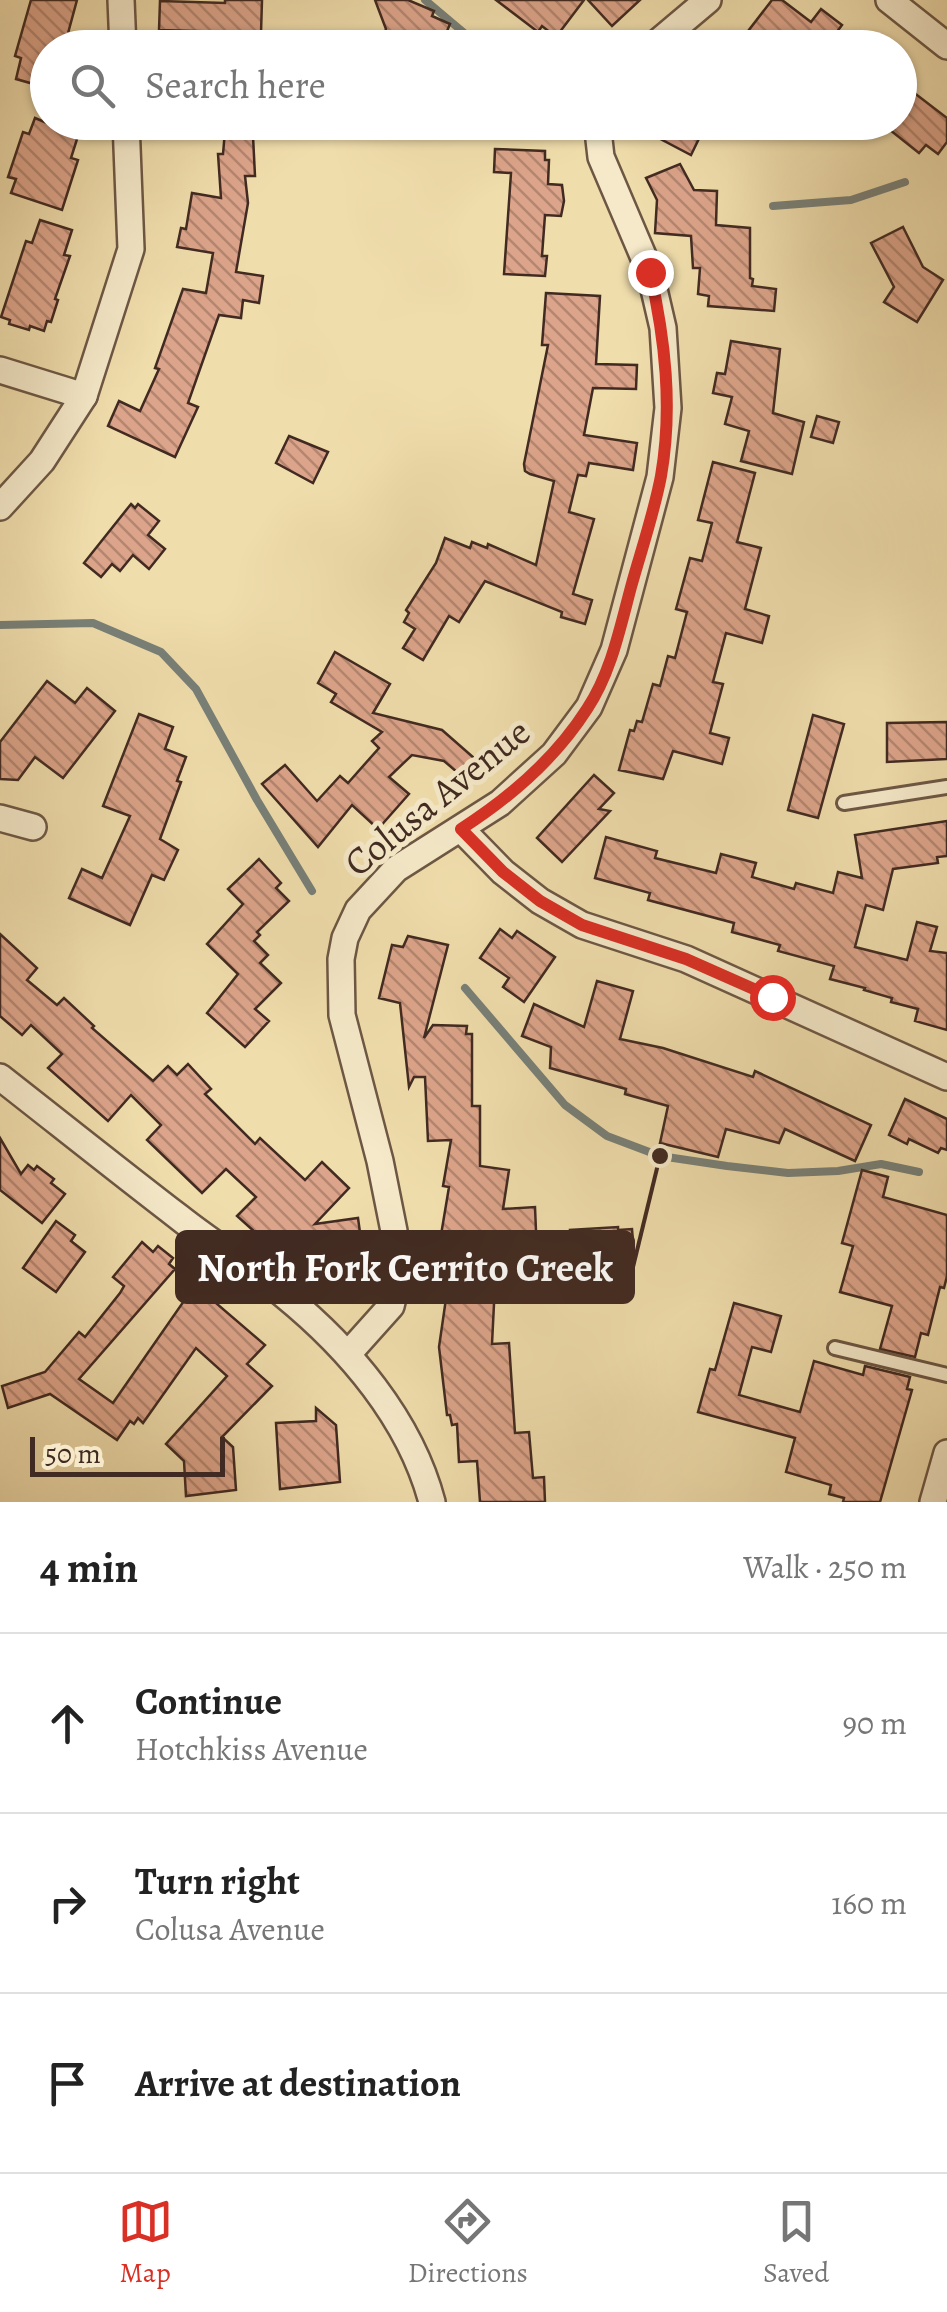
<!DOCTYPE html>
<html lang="en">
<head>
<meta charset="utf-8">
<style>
  :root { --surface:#fff; --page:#f6f6f6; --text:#222; --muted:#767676; --line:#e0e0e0; --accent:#d93025 }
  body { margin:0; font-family:Alegreya,serif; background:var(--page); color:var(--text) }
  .scale { position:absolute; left:30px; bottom:25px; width:195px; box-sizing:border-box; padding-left:10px; border:5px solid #412a21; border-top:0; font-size:28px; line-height:35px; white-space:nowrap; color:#412a21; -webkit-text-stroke:8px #f5e9c9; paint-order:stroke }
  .stop { position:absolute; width:30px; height:30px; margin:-22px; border:8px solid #d93025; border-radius:50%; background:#fff }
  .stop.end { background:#d93025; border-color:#fff; box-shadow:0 2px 10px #0008 }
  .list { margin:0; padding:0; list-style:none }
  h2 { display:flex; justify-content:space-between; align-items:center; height:130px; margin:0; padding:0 40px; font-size:42px }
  h2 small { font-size:32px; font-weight:400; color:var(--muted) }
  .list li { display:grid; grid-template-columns:65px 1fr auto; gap:30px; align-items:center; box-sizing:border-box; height:180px; padding:0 40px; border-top:2px solid var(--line) }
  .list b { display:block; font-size:38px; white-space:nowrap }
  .list p { margin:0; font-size:32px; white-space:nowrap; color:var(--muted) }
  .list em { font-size:32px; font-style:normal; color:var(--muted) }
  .icon { flex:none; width:55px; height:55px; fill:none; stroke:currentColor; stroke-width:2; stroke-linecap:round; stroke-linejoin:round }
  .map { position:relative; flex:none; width:947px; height:1502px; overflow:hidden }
  .search { position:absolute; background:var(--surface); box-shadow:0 2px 8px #0004; left:30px; right:30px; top:30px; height:110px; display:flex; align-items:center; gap:25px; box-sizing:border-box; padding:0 35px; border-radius:55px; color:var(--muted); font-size:38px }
  .sheet { height:670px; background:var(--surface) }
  nav { display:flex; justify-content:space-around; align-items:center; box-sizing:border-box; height:140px; border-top:2px solid var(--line); background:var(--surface); font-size:28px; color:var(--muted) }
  nav a { display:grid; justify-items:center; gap:5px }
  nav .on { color:var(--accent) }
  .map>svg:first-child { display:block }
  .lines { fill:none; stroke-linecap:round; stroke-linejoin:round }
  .stream { stroke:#788078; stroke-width:8 }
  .building { fill:url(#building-back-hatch); stroke:#412a21; stroke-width:2.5 }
  .service-casing { stroke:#6d5744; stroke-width:18 }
  .minor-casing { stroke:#6d5744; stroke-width:30 }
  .service { stroke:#f5e9c9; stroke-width:12 }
  .minor { stroke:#f5e9c9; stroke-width:25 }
  .route { stroke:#d93025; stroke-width:12 }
  .labels { text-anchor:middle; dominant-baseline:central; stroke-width:10; stroke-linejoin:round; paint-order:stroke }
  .street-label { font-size:38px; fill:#412a21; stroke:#f5e9c9 }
  .leader { fill:none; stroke:#412a21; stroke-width:4 }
  .callout-dot { fill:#412a21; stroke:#f5e9c9; stroke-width:4 }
  .callout { fill:#412a21; stroke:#412a21; stroke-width:4 }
  .callout-label { font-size:40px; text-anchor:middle; font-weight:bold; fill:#fff }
</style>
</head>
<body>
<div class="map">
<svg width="947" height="1502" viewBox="0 0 947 1502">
  <defs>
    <pattern id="building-back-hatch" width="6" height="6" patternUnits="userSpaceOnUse" patternTransform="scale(2.5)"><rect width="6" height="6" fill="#dca48a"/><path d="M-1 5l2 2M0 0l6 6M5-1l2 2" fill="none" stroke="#b48670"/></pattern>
  </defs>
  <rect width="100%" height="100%" fill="#f0ddac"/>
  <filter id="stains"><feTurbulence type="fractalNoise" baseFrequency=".002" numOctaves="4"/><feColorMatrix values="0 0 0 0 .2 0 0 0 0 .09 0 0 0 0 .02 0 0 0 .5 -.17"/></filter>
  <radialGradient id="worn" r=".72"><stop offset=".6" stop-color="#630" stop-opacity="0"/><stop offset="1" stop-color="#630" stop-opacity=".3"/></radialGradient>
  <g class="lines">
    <g class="stream">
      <path d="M425 0 482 48"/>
      <path d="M773 206 851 200 905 182"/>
      <path d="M0 625 93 623 161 652 196 689 257 800 312 891"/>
      <path d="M465 988 565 1105 607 1136 660 1156 727 1166 788 1173 838 1171 881 1164 919 1172"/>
    </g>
  </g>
  <g class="building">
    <path d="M31 0H77L64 48H48V88L16 79 21 58 15 56Z"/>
    <path d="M225 0H262L261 33 159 30 160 1 225 3Z"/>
    <path d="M375 0H408L434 11 432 16 450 24 440 48 419 40 416 48H393L381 43 386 29Z"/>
    <path d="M496 0H584L556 37 542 26 538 32Z"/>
    <path d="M588 0H640L612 26Z"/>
    <path d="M772 0H782L811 22 821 9 842 25 825 48H735Z"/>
    <path d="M900 82 947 118V142L938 154 926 145 919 153 880 122H900Z"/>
    <path d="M35 118 78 136 71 158 78 160 62 210 11 193 16 179 8 177 23 132 29 134Z"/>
    <path d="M628 122H707L691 155Z"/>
    <path d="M246 130 247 136H253L255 176H245L248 203 236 272 263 276 259 303 243 300 241 318 219 315 188 403 198 407 175 457 108 426 119 401 140 411 159 369 155 368 183 289 206 293 213 253 177 247 181 228 186 229 192 193 221 198 218 154H223L225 131Z"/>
    <path d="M495 149 545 151V160H549L548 184 562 185 564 201 561 216 545 215 542 256H547L545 276 504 274 511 173 494 172Z"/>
    <path d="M680 164 694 190 717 191 716 225 750 228V278L753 279 752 286 776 289 774 311 708 306 709 296 698 294 700 268H693L691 236 655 233 657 200 646 178Z"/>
    <path d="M40 220 72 230 64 255 70 256 55 299 58 300 51 322 47 321 44 331 30 326 29 330 9 324 10 320 1 317 26 241 32 243Z"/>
    <path d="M903 227 923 267 943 280 917 322 884 302 894 287 871 243Z"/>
    <path d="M546 293 600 296 596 364 637 365 636 389 593 388 584 435 637 443 633 470 589 463 586 476 578 475 569 512 594 519 573 594 592 600 585 624 561 617 562 612 485 581 459 622 449 616 423 660 403 648 415 629 404 622 409 613 406 610 436 563 445 538 470 548 472 542 487 548 488 544 536 565 554 481 530 474 525 471 524 464 548 345H542Z"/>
    <path d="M731 341 780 349 773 413 804 422 792 474 741 461 749 431 725 424 732 397 713 393 717 373 725 374Z"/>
    <path d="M817 416 839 422 833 443 811 437Z"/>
    <path d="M289 436 328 452 313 483 276 463Z"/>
    <path d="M713 462 755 473 737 542 761 548 745 609 769 616 762 643 726 633 713 682 723 684 710 733 729 738 722 764 673 751 663 779 619 770 630 730 634 731 637 721 642 722 653 684 660 686 668 656 675 658 687 612 676 609 690 558 702 561 712 523 698 520Z"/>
    <path d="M131 504 135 508 138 504 159 521 148 535 165 549 149 569 133 555 120 571 112 564 101 577 84 563Z"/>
    <path d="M335 652 390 684 373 713 442 730 482 765 471 777 458 773 444 761 412 755 389 777 409 794 378 829 352 805 318 847 262 784 285 765 317 801 340 776 348 783 379 748 372 741 382 732 331 702 336 694 318 683Z"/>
    <path d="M47 681 75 703 87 688 115 711 63 778 35 757 18 780 0 779V742Z"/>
    <path d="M139 714 173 727 165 749 186 757 177 781 181 782 160 839 178 850 164 880 152 875 130 925 69 898 82 869 102 878 130 816 103 806Z"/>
    <path d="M813 715 844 724 818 818 788 810Z"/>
    <path d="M947 722V759L887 762V723Z"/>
    <path d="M594 775 614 793 599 809 610 811 562 862 537 838Z"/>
    <path d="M947 821V856L937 857 938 863 893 869 883 910 866 905 855 947 907 960 917 922 937 927 930 951 947 953V1030L915 1021 918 1009 891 1002 892 998 864 990 865 988 830 979 834 966 778 951 780 945 732 932 734 923 648 900 650 893 595 878 606 837 657 851 655 858 716 873 721 854 756 863 752 877 794 889 796 883 833 893 838 872 862 878 855 835Z"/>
    <path d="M259 859 281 883 276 888 289 901 257 932 260 935 254 941 268 955 260 963 281 983 255 1009 269 1021 245 1047 207 1013 238 974 207 944 243 904 228 889Z"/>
    <path d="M500 929 512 938 517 931 555 957 524 1002 503 987 509 978 480 958Z"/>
    <path d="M0 934 37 968 27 980 57 1005 64 998 94 1026 92 1028 153 1081 168 1066 177 1075 188 1064 211 1089 205 1094 255 1144 260 1138 305 1180 322 1162 349 1188 315 1224 358 1218 362 1247 333 1251 352 1268 338 1284 321 1274 274 1234 266 1242 237 1216 256 1197 226 1169 202 1193 147 1140 161 1125 131 1095 108 1121 48 1068 62 1054 31 1025 22 1035 0 1016Z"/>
    <path d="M408 936 448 945 424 1038 433 1025 467 1026 466 1034H472V1106H480V1166L509 1170 503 1209 535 1207 536 1231 517 1232 519 1281 495 1284 492 1344 509 1343 515 1433 529 1432 533 1478 544 1477 545 1502H480L477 1461 459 1462 457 1424 452 1425 450 1415H447L439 1347 450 1271 441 1272 440 1241 449 1187 443 1186 451 1140 428 1141 425 1077H414L409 1087 400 1003 379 998 392 945 403 947Z"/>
    <path d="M597 981 633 991 620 1039 663 1048 753 1077 755 1071 871 1125 855 1161 785 1129 779 1143 726 1129 718 1157 660 1143 668 1106 625 1094 626 1089 550 1068 551 1047 522 1036 534 1004 584 1027Z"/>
    <path d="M905 1099 947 1119V1150L941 1148 938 1153 909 1139 907 1144 889 1135Z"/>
    <path d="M0 1138 21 1174 28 1165 34 1170 37 1166 54 1179 51 1183 65 1194 42 1223 0 1190Z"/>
    <path d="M862 1170 888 1177 883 1197 947 1215V1276L944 1288 940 1287 928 1335 921 1333 915 1357 880 1349 892 1306 840 1292 853 1246 842 1243Z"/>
    <path d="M56 1221 75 1235 71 1241 85 1252 56 1292 23 1268Z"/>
    <path d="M618 1227V1230L632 1229 634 1254 572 1260 570 1230Z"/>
    <path d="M142 1242 153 1252 158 1246 173 1258 169 1264 175 1269 79 1379 113 1403 195 1285 265 1345 247 1364 272 1386 222 1437 233 1447 236 1490 186 1496 184 1461 166 1444 227 1376 196 1348 143 1423 138 1418 134 1424 130 1421 117 1440 50 1394 8 1408 2 1386 45 1372 79 1332 85 1337 120 1293 124 1286 113 1277Z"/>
    <path d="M734 1303 781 1316 771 1352 752 1347 739 1395 800 1412 814 1361 863 1375 865 1366 910 1377 907 1389 912 1390 880 1502H843L844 1498 829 1494 831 1485 786 1472 795 1438 698 1412 710 1369 715 1370Z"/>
    <path d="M316 1408 336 1425 340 1482 280 1489 276 1423 316 1421Z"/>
  </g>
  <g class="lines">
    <defs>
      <g id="service">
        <path d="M844 803 947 787"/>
        <path d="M835 1348 947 1375"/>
      </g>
      <g id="minor">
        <path d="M121 0 123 48"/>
        <path d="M889 0 947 46"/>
        <path d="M651 48 708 0"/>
        <path d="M0 370 84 396"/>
        <path d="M0 507 42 461 84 396 131 249 126 122"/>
        <path d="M0 818 33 827"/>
        <path d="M461 829 503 872 540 901 582 925 686 959 947 1077"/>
        <path d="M0 1077C60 1124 120 1172 180 1218 214 1245 251 1267 284 1295 349 1348 410 1419 432 1502"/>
        <path d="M348 1354 391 1306 397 1281 394 1231 380 1161 342 1015 341 959 345 938 358 910 396 869 500 803 554 754 589 707 614 650 660 477 668 408 663 328 650 272 601 157 597 122"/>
        <path d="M933 1502 947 1453"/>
      </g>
    </defs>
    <use href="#service" class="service-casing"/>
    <use href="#minor" class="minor-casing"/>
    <use href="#service" class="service"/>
    <use href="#minor" class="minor"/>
  </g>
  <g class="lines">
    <path class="route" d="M650 272C665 339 673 407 661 476 654 513 641 551 631 587 620 628 611 673 587 709 555 759 511 797 461 829L503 872 540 901 582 925 686 959 772 997"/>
  </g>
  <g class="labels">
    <g class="street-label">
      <text transform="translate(437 797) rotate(-39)">Colusa Avenue</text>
    </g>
  </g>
  <path class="leader" d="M660 1156L633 1267"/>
  <circle class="callout-dot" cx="660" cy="1156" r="10"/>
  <rect class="callout" x="177" y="1232" width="456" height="70" rx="10"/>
  <g class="callout-label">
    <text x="405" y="1281">North Fork Cerrito Creek</text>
  </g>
  <rect width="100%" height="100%" filter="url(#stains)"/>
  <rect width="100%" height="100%" fill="url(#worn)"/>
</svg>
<div class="scale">50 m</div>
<div class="stop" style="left:772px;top:997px"></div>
<div class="stop end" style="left:650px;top:272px"></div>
<div class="search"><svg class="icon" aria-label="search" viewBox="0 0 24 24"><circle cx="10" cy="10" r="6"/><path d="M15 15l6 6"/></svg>Search here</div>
</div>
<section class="sheet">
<h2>4 min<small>Walk · 250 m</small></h2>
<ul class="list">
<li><svg class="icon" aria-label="ahead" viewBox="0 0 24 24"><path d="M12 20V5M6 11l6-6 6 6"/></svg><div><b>Continue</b><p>Hotchkiss Avenue</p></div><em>90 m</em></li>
<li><svg class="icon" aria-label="right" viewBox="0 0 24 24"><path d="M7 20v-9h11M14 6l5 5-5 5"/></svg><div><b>Turn right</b><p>Colusa Avenue</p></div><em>160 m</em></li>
<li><svg class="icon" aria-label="arrive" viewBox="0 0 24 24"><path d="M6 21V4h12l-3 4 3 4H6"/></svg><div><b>Arrive at destination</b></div></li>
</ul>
</section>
<nav>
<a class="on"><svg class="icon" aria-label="map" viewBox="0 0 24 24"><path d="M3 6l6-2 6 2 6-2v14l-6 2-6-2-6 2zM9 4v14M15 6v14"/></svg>Map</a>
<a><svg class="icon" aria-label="directions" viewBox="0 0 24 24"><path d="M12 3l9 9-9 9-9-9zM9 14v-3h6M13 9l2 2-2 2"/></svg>Directions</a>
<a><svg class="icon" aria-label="saved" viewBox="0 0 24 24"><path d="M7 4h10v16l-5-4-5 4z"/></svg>Saved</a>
</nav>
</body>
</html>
